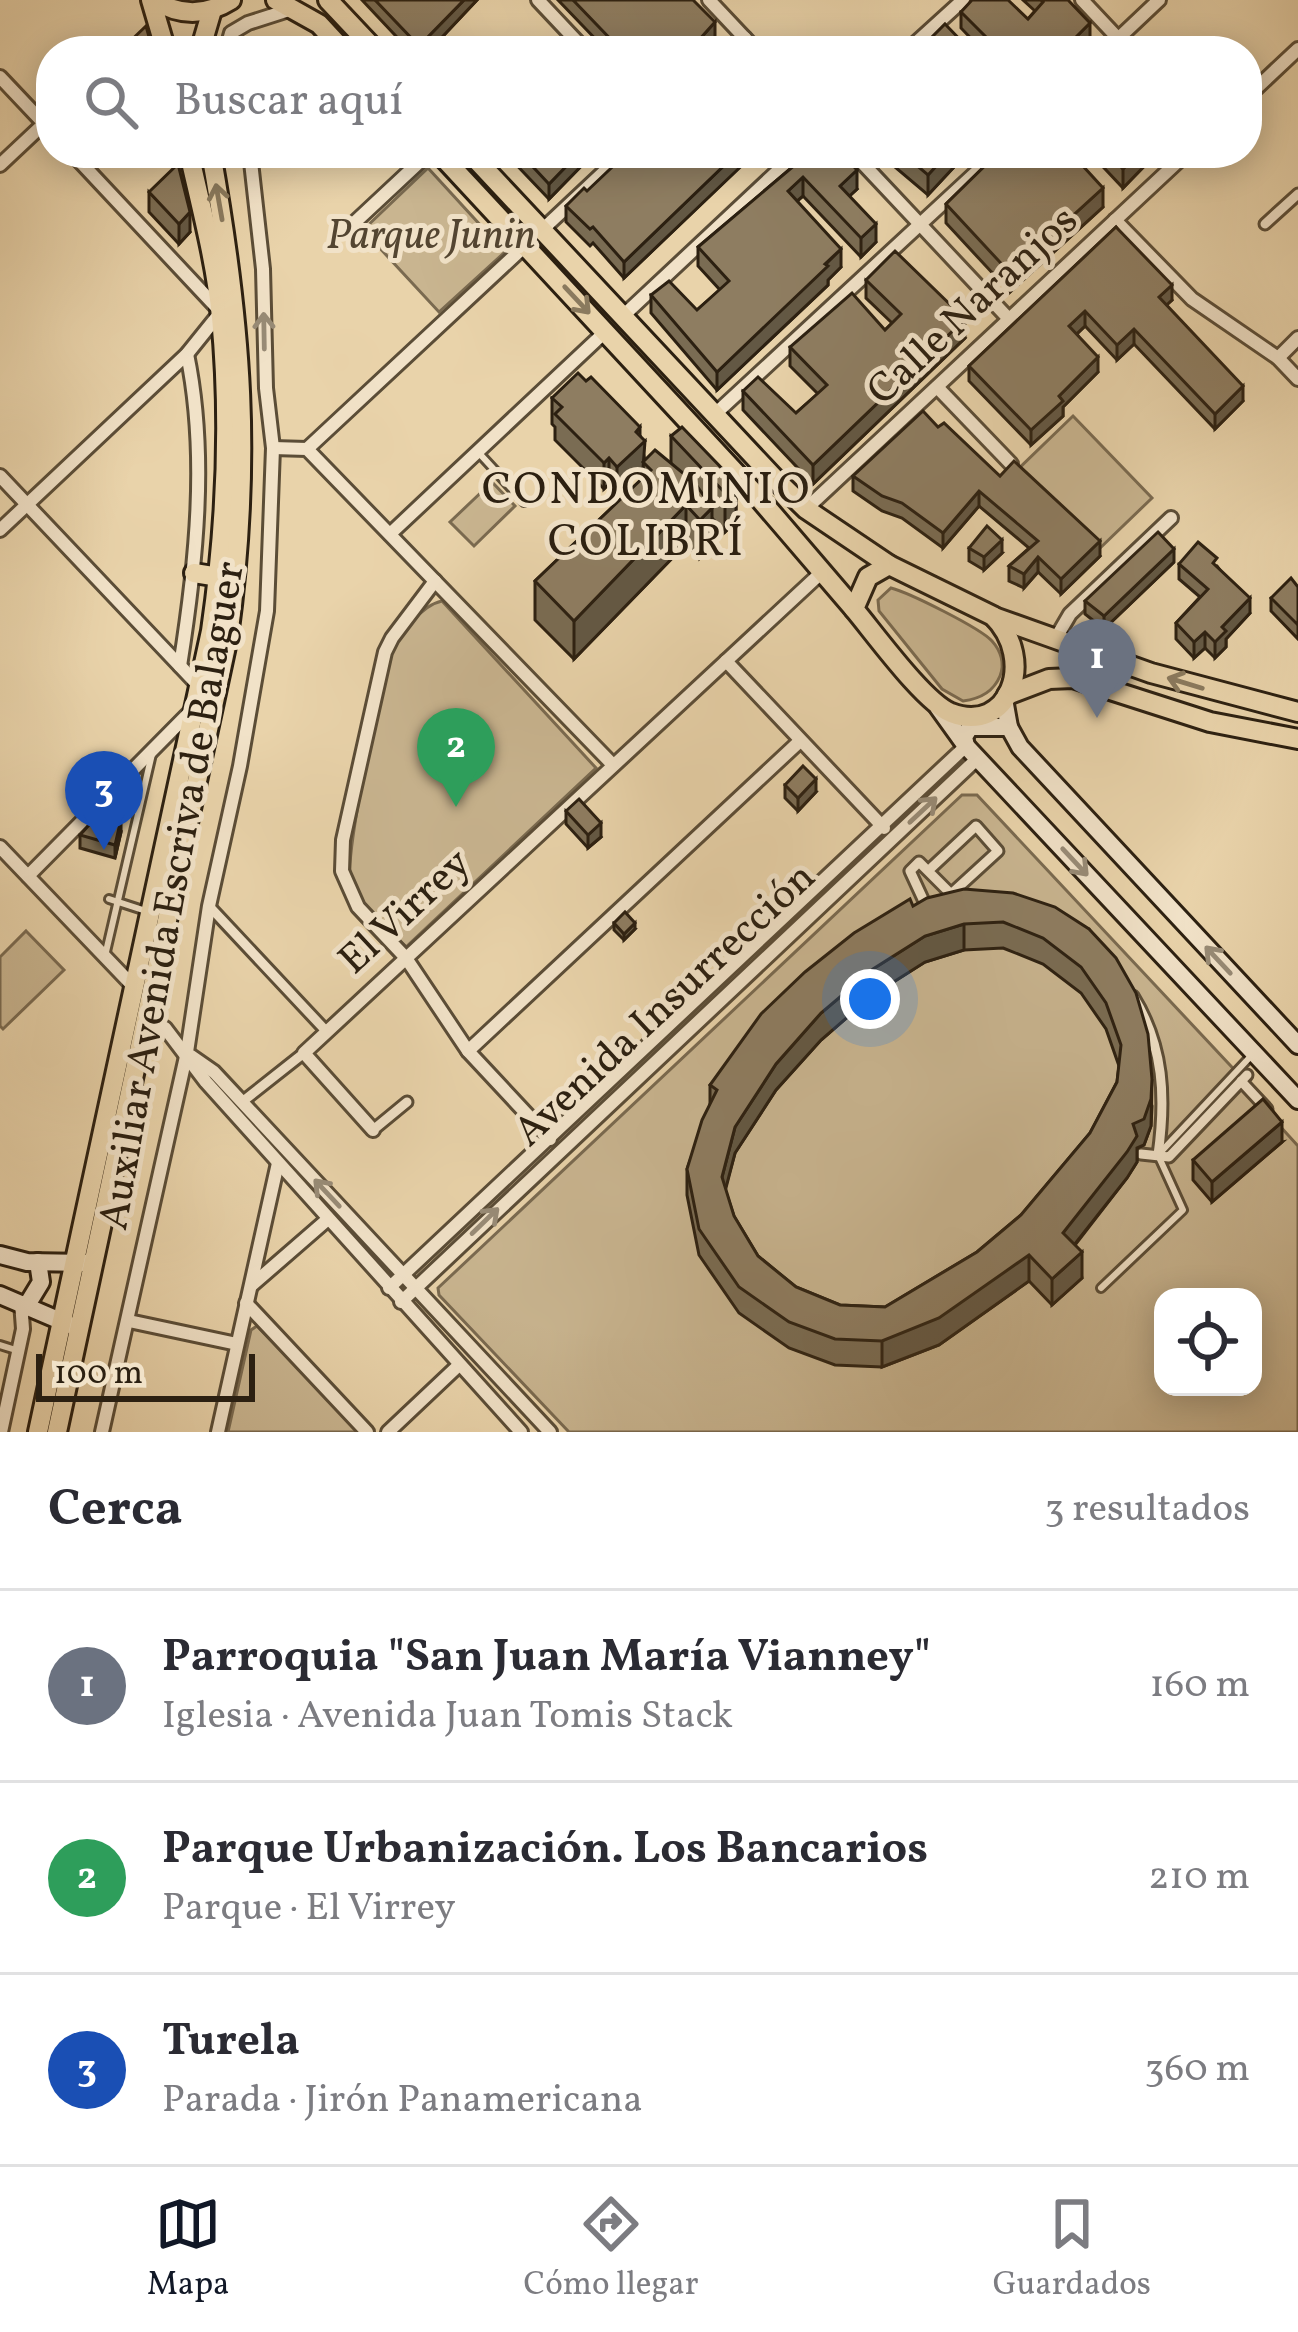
<!DOCTYPE html>
<html lang="es">
<head>
<meta charset="utf-8">
<style>
  :root { --surface:#fff; --page:#f2f2f3; --text:#2b2b33; --muted:#7c7c81; --line:#e1e1e2; --accent:#111827 }
  body { margin:0; font-family:Vollkorn,serif; background:var(--page); color:var(--text) }
  .controls { position:absolute; right:36px; bottom:36px; display:grid; overflow:hidden; border-radius:24px; box-shadow:0 6px 30px #0003 }
  .controls button { width:108px; height:108px; display:grid; place-items:center; padding:0; border:0; border-bottom:3px solid var(--line); background:var(--surface); color:var(--text); font:60px sans-serif }
  .scale { position:absolute; left:36px; bottom:30px; width:219px; box-sizing:border-box; padding-left:12px; border:6px solid #2c2011; border-top:0; font-size:33px; line-height:42px; white-space:nowrap; color:#2c2011; -webkit-text-stroke:9px #f1e2c8; paint-order:stroke }
  .you { position:absolute; left:870px; top:999px; width:42px; height:42px; margin:-30px; border:9px solid #fff; border-radius:50%; background:#1a73e8; box-shadow:0 0 0 18px #1a73e833 }
  .badge { display:grid; place-items:center; width:78px; height:78px; border-radius:50%; background:var(--accent); color:#fff; font-size:39px; font-weight:700 }
  .pin { position:absolute; translate:-50% -99px; filter:drop-shadow(0 3px 6px #0008) }
  .pin::after { content:''; position:absolute; top:63px; width:42px; height:36px; background:inherit; clip-path:polygon(0 0,100% 0,50% 100%) }
  .list { margin:0; padding:0; list-style:none }
  h2 { display:flex; justify-content:space-between; align-items:center; height:156px; margin:0; padding:0 48px; font-size:51px }
  h2 small { font-size:39px; font-weight:400; color:var(--muted) }
  .list li { display:grid; grid-template-columns:78px 1fr auto; gap:36px; align-items:center; box-sizing:border-box; height:192px; padding:0 48px; border-top:3px solid var(--line) }
  .list b { display:block; font-size:45px; white-space:nowrap }
  .list p { margin:0; font-size:39px; white-space:nowrap; color:var(--muted) }
  .list em { font-size:39px; font-style:normal; color:var(--muted) }
  .icon { flex:none; width:66px; height:66px; fill:none; stroke:currentColor; stroke-width:2; stroke-linecap:round; stroke-linejoin:round }
  .map { position:relative; flex:none; width:1298px; height:1432px; overflow:hidden }
  .search { position:absolute; background:var(--surface); box-shadow:0 6px 30px #0003; left:36px; right:36px; top:36px; height:132px; display:flex; align-items:center; gap:30px; box-sizing:border-box; padding:0 42px; border-radius:48px; color:var(--muted); font-size:45px }
  .sheet { height:732px; background:var(--surface) }
  nav { display:flex; justify-content:space-around; align-items:center; box-sizing:border-box; height:168px; border-top:3px solid var(--line); background:var(--surface); font-size:33px; color:var(--muted) }
  nav a { display:grid; justify-items:center; gap:6px }
  nav .on { color:var(--accent) }
  .map>svg:first-child { display:block }
  .green { fill:#c9b590; stroke:#7a6a50; stroke-width:3; fill-rule:evenodd }
  .lines { fill:none; stroke-linecap:round; stroke-linejoin:round }
  .service-casing { stroke:#5b4d37; stroke-width:12 }
  .pedestrian-casing { stroke:#5b4d37; stroke-width:15 }
  .minor-casing { stroke:#5b4d37; stroke-width:18 }
  .secondary-casing { stroke:#2c2011; stroke-width:22 }
  .primary-casing { stroke:#2c2011; stroke-width:24 }
  .service { stroke:#f1e2c8; stroke-width:6 }
  .pedestrian { stroke:#f1e2c8; stroke-width:9 }
  .minor { stroke:#f1e2c8; stroke-width:12 }
  .secondary { stroke:#f1e2c8; stroke-width:16 }
  .primary { stroke:#e9d3aa; stroke-width:18 }
  .wall { fill:#7a6c53; stroke:#2c2011; stroke-width:3; fill-rule:evenodd }
  .shaded-wall { fill:#635844; stroke:#2c2011; stroke-width:3 }
  .building { fill:#8e7d61; stroke:#2c2011; stroke-width:3; fill-rule:evenodd }
  .oneway { stroke:#8a7a5e }
  .oneway2 { stroke:#988b76 }
  .labels { text-anchor:middle; dominant-baseline:central; stroke-width:10; stroke-linejoin:round; paint-order:stroke }
  .park-label { font-size:42px; font-style:italic; fill:#534531; stroke:#f1e2c8 }
  .street-label { font-size:42px; fill:#2c2011; stroke:#f1e2c8 }
  .neighbourhood-label { font-size:45px; letter-spacing:3px; fill:#2c2011; stroke:#f1e2c8 }
</style>
</head>
<body>
<div class="map">
<svg width="1298" height="1432" viewBox="0 0 1298 1432">
  <rect width="100%" height="100%" fill="#e9d3aa"/>
  <filter id="stains"><feTurbulence type="fractalNoise" baseFrequency=".00167" numOctaves="4"/><feColorMatrix values="0 0 0 0 .2 0 0 0 0 .09 0 0 0 0 .02 0 0 0 .5 -.17"/></filter>
  <radialGradient id="worn" r=".72"><stop offset=".6" stop-color="#630" stop-opacity="0"/><stop offset="1" stop-color="#630" stop-opacity=".3"/></radialGradient>
  <g class="green">
    <path d="M428 168 505 252 439 312 363 230Z"/>
    <path d="M1073 416 1152 498 1097 551 1013 474Z"/>
    <path d="M492 482 515 506 474 546 450 522Z"/>
    <path d="M891 588C910 593 980 628 992 641 1001 651 1005 664 1000 676 993 693 979 699 963 701L942 689 879 611 878 600Z"/>
    <path d="M442 601 596 768 406 947C388 929 360 908 351 883 343 861 381 681 392 653 399 634 422 605 442 601Z"/>
    <path d="M962 795H977L1273 1111 1278 1124 1298 1146V1432H569L439 1295 438 1288ZM1163 1297H1253V1387H1163Z"/>
    <path d="M26 931 64 970 3 1029 0 1026V957Z"/>
    <path d="M257 1326 360 1432H228L251 1330Z"/>
  </g>
  <g class="lines">
    <defs>
      <g id="service">
        <path d="M478 452 524 502"/>
        <path d="M109 899 146 911"/>
        <path d="M105 956 152 754"/>
        <path d="M1101 1288 1183 1210 1158 1155 1251 1056"/>
        <path d="M0 1345 19 1351"/>
      </g>
      <g id="pedestrian">
        <path d="M1265 224 1298 194"/>
        <path d="M209 906 327 1032"/>
        <path d="M928 910 910 871 919 862 951 894 998 851 976 826 929 870"/>
        <path d="M1133 996C1164 1046 1166 1098 1158 1155"/>
        <path d="M1241 1081 1267 1109"/>
        <path d="M242 1102 304 1053"/>
        <path d="M373 1130 407 1102"/>
        <path d="M1141 1154 1169 1157 1247 1075"/>
      </g>
      <g id="minor">
        <path d="M538 0 586 51"/>
        <path d="M709 0 757 51"/>
        <path d="M1082 0 1130 51"/>
        <path d="M226 51 231 33 248 23 295 8"/>
        <path d="M731 51 745 38"/>
        <path d="M907 51 963 0"/>
        <path d="M1105 51 1159 0"/>
        <path d="M0 77 51 131"/>
        <path d="M1247 97 1298 49"/>
        <path d="M72 153 219 310"/>
        <path d="M853 153 1009 319"/>
        <path d="M0 165 51 117"/>
        <path d="M1115 220 1192 299 1278 358 1298 379"/>
        <path d="M353 224 429 153"/>
        <path d="M542 230 624 153"/>
        <path d="M623 316 797 153"/>
        <path d="M1278 358 1298 338"/>
        <path d="M937 387 1011 464"/>
        <path d="M714 415 997 153"/>
        <path d="M273 448 307 449 613 765"/>
        <path d="M307 449 526 245"/>
        <path d="M0 476 199 686"/>
        <path d="M806 509 1187 153"/>
        <path d="M0 530 187 354 220 313"/>
        <path d="M390 534 606 331"/>
        <path d="M435 581 392 638 385 652 343 840 342 871 358 907 406 958 468 1051 550 1139"/>
        <path d="M1056 638 1070 614 1171 518"/>
        <path d="M726 661 884 828"/>
        <path d="M180 666C196 565 208 455 187 354"/>
        <path d="M0 847 133 986"/>
        <path d="M28 876 193 709"/>
        <path d="M144 1019 165 1028 206 1082 521 1432"/>
        <path d="M468 1051 800 741"/>
        <path d="M191 1056 214 1072 550 1432"/>
        <path d="M373 1130 304 1053 822 572"/>
        <path d="M252 1285 328 1219"/>
        <path d="M389 1288 966 746"/>
        <path d="M401 1302 978 758"/>
        <path d="M246 1303 367 1432"/>
        <path d="M129 1321 237 1344"/>
        <path d="M1 1432 23 1329 21 1302"/>
        <path d="M102 1432 187 1052 209 906 240 766 267 611 273 448 266 388 263 269 250 153"/>
        <path d="M218 1432 278 1163"/>
        <path d="M388 1432 459 1365"/>
      </g>
      <g id="secondary">
        <path d="M1004 699 1009 727 1020 747 1298 1045"/>
        <path d="M938 707 966 746 1298 1100"/>
        <path d="M966 746 964 737 970 727H1009"/>
        <path d="M0 1255 27 1262 87 1263"/>
        <path d="M0 1295 70 1325"/>
        <path d="M27 1305 41 1282 38 1262"/>
      </g>
      <g id="primary">
        <path d="M151 0 166 51"/>
        <path d="M154 0C179 16 206 16 231 0"/>
        <path d="M276 0 319 24 344 51"/>
        <path d="M328 0 376 51"/>
        <path d="M200 51 212 10"/>
        <path d="M439 153 758 497 854 609"/>
        <path d="M470 153 777 481 806 509 889 565"/>
        <path d="M889 565 993 616C1037 660 1009 735 951 713 924 702 875 634 854 609L868 577Z"/>
        <path d="M194 573 219 577"/>
        <path d="M994 617 1151 673 1298 712"/>
        <path d="M1007 695 1049 679 1073 678 1210 722 1298 739"/>
        <path d="M38 1432 211 631C226 527 231 421 221 317 216 262 201 207 189 153"/>
        <path d="M57 1432 228 637C252 461 242 327 211 153"/>
      </g>
    </defs>
    <use href="#service" class="service-casing"/>
    <use href="#pedestrian" class="pedestrian-casing"/>
    <use href="#minor" class="minor-casing"/>
    <use href="#secondary" class="secondary-casing"/>
    <use href="#primary" class="primary-casing"/>
    <use href="#service" class="service"/>
    <use href="#pedestrian" class="pedestrian"/>
    <use href="#minor" class="minor"/>
    <use href="#secondary" class="secondary"/>
    <use href="#primary" class="primary"/>
  </g>
  <g class="wall">
    <path d="M362 0H477L429 51H410Z"/>
    <path d="M558 0H693L715 38 703 51H607Z"/>
    <path d="M1023 0H1068L1090 40 1079 51H983L961 28V12L1028 19 1035 11Z"/>
    <path d="M505 153H594L549 199Z"/>
    <path d="M809 153 857 189 849 196 876 242 861 257 803 196 797 201 841 267 828 280V285L717 390 651 313V295L697 310 720 290 698 266V247Z"/>
    <path d="M882 153H967L928 195 889 162Z"/>
    <path d="M998 153H1157L1123 188 1090 153 1080 163 1103 207 1010 292 946 223V204Z"/>
    <path d="M749 158 624 278 593 243 590 246 566 222V206L587 191Z"/>
    <path d="M149 192 190 232 179 244 149 212Z"/>
    <path d="M1116 227 1172 300 1166 305 1243 401 1215 429 1134 344 1117 360 1085 326 1077 334 1098 372 1063 407V416L1031 445 969 381V366Z"/>
    <path d="M866 280 965 338 813 484 743 410V391L796 413 818 394 790 366V347L885 330 892 323 866 298Z"/>
    <path d="M552 398 640 436 645 461 671 463V436L736 483V521L725 532 712 518V546L700 558 686 544 574 659 535 620V581L643 478V468L617 493 609 484 604 489 555 440V427L552 424Z"/>
    <path d="M938 427 1100 556 1061 594 1038 572 1024 588 1009 581V566L1029 548 979 506 943 548 902 518 882 511 853 491V476Z"/>
    <path d="M969 548 1002 553 984 570 969 561Z"/>
    <path d="M1174 562 1104 629 1085 614V601Z"/>
    <path d="M1179 564 1217 566 1250 613 1226 639V647L1215 658 1205 648 1194 658 1176 639V623L1200 597 1179 579Z"/>
    <path d="M1298 587V639L1271 611V598Z"/>
    <path d="M785 785 816 792 798 811 785 798Z"/>
    <path d="M566 811 601 837 588 848 566 824Z"/>
    <path d="M121 832 115 858 80 848V835Z"/>
    <path d="M913 906 1089 929 1152 1106 1151 1126 1144 1145 1137 1148V1162L1127 1178 1075 1245 1082 1278 1052 1305 1029 1281 939 1345 882 1367 835 1365 789 1348 739 1313 699 1255 687 1195V1169L710 1105V1085ZM1003 948 1043 964 1081 993 1106 1029 1119 1066 1117 1082 1090 1133 1021 1215 977 1252 885 1307 840 1305 796 1287 758 1256 734 1216 725 1189 735 1153 776 1090 821 1040 873 995 925 962 964 950Z"/>
    <path d="M614 923 635 929 624 940 614 930Z"/>
    <path d="M1282 1142 1212 1202 1193 1180V1160Z"/>
  </g>
  <g class="shaded-wall">
    <path d="M464 0H477L429 51H419V46Z"/>
    <path d="M715 22V38L703 51H689Z"/>
    <path d="M1090 23V40L1079 51H1062Z"/>
    <path d="M579 153H594L549 199V184Z"/>
    <path d="M737 153H755L624 278V262Z"/>
    <path d="M948 153H967L928 195V175Z"/>
    <path d="M1070 153H1090L1070 171Z"/>
    <path d="M1138 153H1157L1123 188V169Z"/>
    <path d="M857 170V189L840 205V186Z"/>
    <path d="M803 177V196L788 209V191Z"/>
    <path d="M1103 188V207L1010 292V273Z"/>
    <path d="M190 212V232L179 244V224Z"/>
    <path d="M876 224V242L861 257V238Z"/>
    <path d="M841 249V267L828 280V285L717 390V372Z"/>
    <path d="M1172 285V300L1159 312V297Z"/>
    <path d="M1085 311V326L1069 341V326Z"/>
    <path d="M965 319V338L813 484V465Z"/>
    <path d="M1134 329V344L1117 360V345Z"/>
    <path d="M1098 357V372L1063 407V416L1031 445V430L1059 396Z"/>
    <path d="M1243 386V401L1215 429V414Z"/>
    <path d="M640 427V445L645 441 643 468 617 493V467L636 432Z"/>
    <path d="M609 458V484L604 489V463Z"/>
    <path d="M736 483V521L725 532V493Z"/>
    <path d="M979 491V506L943 548V533Z"/>
    <path d="M686 505V544L574 659V621Z"/>
    <path d="M712 508V546L700 558V520Z"/>
    <path d="M1002 540V553L984 570V557Z"/>
    <path d="M1100 541V556L1061 594V579Z"/>
    <path d="M1174 549V562L1104 629V616Z"/>
    <path d="M1038 557V572L1024 588V574Z"/>
    <path d="M1250 598V613L1226 639V647L1215 658V642L1222 627Z"/>
    <path d="M1205 632V648L1194 658V642Z"/>
    <path d="M816 779V792L798 811V798Z"/>
    <path d="M121 819V832L115 858V845Z"/>
    <path d="M601 823V837L588 848V835Z"/>
    <path d="M635 923V929L624 940V934Z"/>
    <path d="M964 924V950L925 962 873 995 821 1040 776 1090 735 1153 722 1203V1177L735 1127 776 1064 821 1013 873 969 925 936Z"/>
    <path d="M1152 1079 1151 1126 1144 1145 1137 1148V1162L1127 1178 1063 1259V1233L1133 1124Z"/>
    <path d="M1282 1122V1142L1212 1202V1182Z"/>
    <path d="M1082 1252V1278L1052 1305V1279Z"/>
    <path d="M1029 1255V1281L939 1345 882 1367V1341Z"/>
  </g>
  <g class="building">
    <path d="M375 0H464L419 46Z"/>
    <path d="M573 0H693L715 22 689 51H622Z"/>
    <path d="M972 0H1008L1028 19 1043 2 1041 0H1068L1090 23 1062 51H996L998 49 961 12Z"/>
    <path d="M945 24 971 51H918Z"/>
    <path d="M146 26 153 51H120Z"/>
    <path d="M1115 44 1122 51H1106Z"/>
    <path d="M520 153H579L549 184Z"/>
    <path d="M627 153H737L624 262 593 227 590 229 566 206 584 188 587 191Z"/>
    <path d="M809 153H841L857 170 840 186 876 224 861 238 803 177 788 191 841 249 825 264 828 266 717 372 651 295 669 281 697 310 729 281 698 247Z"/>
    <path d="M902 153H948L928 175Z"/>
    <path d="M998 153H1071L1103 188 1010 273 946 204Z"/>
    <path d="M1108 153H1138L1123 169Z"/>
    <path d="M178 164 190 212 179 224 149 192Z"/>
    <path d="M1116 227 1172 285 1159 297 1243 386 1215 414 1134 329 1117 345 1085 311 1069 326 1098 357 1059 396 1063 401 1031 430 969 366Z"/>
    <path d="M895 251 965 319 813 465 743 391 758 377 796 413 827 385 790 347 852 293 885 330 901 314 866 280Z"/>
    <path d="M578 373 586 381 591 377 640 427 636 432 645 441 617 467 609 458 604 463 555 414 562 407 552 398Z"/>
    <path d="M923 411 938 427 944 423 1000 476 1014 461 1100 541 1061 579 1038 557 1024 574 1009 566 1038 541 979 491 943 533 902 503 882 496 853 476Z"/>
    <path d="M682 427 736 483 725 493 671 436Z"/>
    <path d="M655 450 695 483 712 508 700 520 686 505 574 621 535 581 651 470 643 462Z"/>
    <path d="M987 526 1002 540 984 557 969 548Z"/>
    <path d="M1158 532 1174 549 1104 616 1085 601Z"/>
    <path d="M1198 542 1217 558 1213 563 1250 598 1222 627 1226 631 1215 642 1205 632 1194 642 1176 623 1208 589 1179 564Z"/>
    <path d="M1291 578 1298 587V625L1271 598Z"/>
    <path d="M803 766 816 779 798 798 785 785Z"/>
    <path d="M579 799 601 823 588 835 566 811Z"/>
    <path d="M99 814 121 819 115 845 80 835Z"/>
    <path d="M964 889 1013 893 1055 907 1089 929 1116 958 1136 993 1148 1034 1152 1079 1151 1099 1144 1119 1133 1124 1137 1136 1127 1152 1063 1233 1082 1252 1052 1279 1029 1255 939 1318 882 1341 835 1339 789 1322 739 1287 699 1229 687 1169 702 1120 717 1090 710 1085 761 1014 805 972 854 933 910 899 913 906 927 898ZM1003 922 1043 938 1081 967 1106 1003 1121 1045 1117 1082 1090 1133 1021 1215 977 1252 885 1307 840 1305 796 1287 758 1256 734 1216 722 1177 735 1127 776 1064 821 1013 873 969 925 936 964 924Z"/>
    <path d="M625 912 635 923 624 934 614 923Z"/>
    <path d="M1263 1099 1282 1122 1212 1182 1193 1160Z"/>
  </g>
  <defs><path id="oneway-shaft" d="M-6 0H5M1.5-3L5.5 0L1.5 3" fill="none" stroke-width="1.6" stroke-linecap="round" stroke-linejoin="round" transform="scale(3)"/></defs>
  <g class="oneway">
    <use href="#oneway-shaft" transform="translate(219 202) rotate(-100)"/>
    <use href="#oneway-shaft" transform="translate(577 300) rotate(47)"/>
    <use href="#oneway-shaft" transform="translate(1185 683) rotate(-163)"/>
  </g>
  <g class="oneway2">
    <use href="#oneway-shaft" transform="translate(264 331) rotate(-91)"/>
    <use href="#oneway-shaft" transform="translate(923 810) rotate(-43)"/>
    <use href="#oneway-shaft" transform="translate(1075 862) rotate(47)"/>
    <use href="#oneway-shaft" transform="translate(1218 960) rotate(-133)"/>
    <use href="#oneway-shaft" transform="translate(327 1193) rotate(-133)"/>
    <use href="#oneway-shaft" transform="translate(485 1221) rotate(-44)"/>
  </g>
  <g class="labels">
    <g class="park-label">
      <text x="431" y="237">Parque Junin</text>
    </g>
    <g class="street-label">
      <text transform="translate(974 307) rotate(-43)">Calle Naranjos</text>
      <text transform="translate(174 896) rotate(-80)">Auxiliar Avenida Escriva de Balaguer</text>
      <text transform="translate(406 913) rotate(-43)">El Virrey</text>
      <text transform="translate(666 1006) rotate(-43)">Avenida Insurrección</text>
    </g>
    <g class="neighbourhood-label">
      <text x="647" y="491">CONDOMINIO<tspan x="647" dy="52">COLIBRÍ</tspan></text>
    </g>
  </g>
  <rect width="100%" height="100%" filter="url(#stains)"/>
  <rect width="100%" height="100%" fill="url(#worn)"/>
</svg>
<div class="controls">
<button><svg class="icon" aria-label="locate" viewBox="0 0 24 24"><circle cx="12" cy="12" r="6"/><path d="M12 2v4M12 18v4M2 12h4M18 12h4"/></svg></button>
</div>
<div class="scale">100 m</div>
<div class="you"></div>
<div class="pin badge" style="left:1097px;top:718px;background:#6b7280">1</div>
<div class="pin badge" style="left:456px;top:807px;background:#2e9e5b">2</div>
<div class="pin badge" style="left:104px;top:850px;background:#1a4fb4">3</div>
<div class="search"><svg class="icon" aria-label="search" viewBox="0 0 24 24"><circle cx="10" cy="10" r="6"/><path d="M15 15l6 6"/></svg>Buscar aquí</div>
</div>
<section class="sheet">
<h2>Cerca<small>3 resultados</small></h2>
<ul class="list">
<li><span class="badge" style="background:#6b7280">1</span><div><b>Parroquia &quot;San Juan María Vianney&quot;</b><p>Iglesia · Avenida Juan Tomis Stack</p></div><em>160 m</em></li>
<li><span class="badge" style="background:#2e9e5b">2</span><div><b>Parque Urbanización. Los Bancarios</b><p>Parque · El Virrey</p></div><em>210 m</em></li>
<li><span class="badge" style="background:#1a4fb4">3</span><div><b>Turela</b><p>Parada · Jirón Panamericana</p></div><em>360 m</em></li>
</ul>
</section>
<nav>
<a class="on"><svg class="icon" aria-label="map" viewBox="0 0 24 24"><path d="M3 6l6-2 6 2 6-2v14l-6 2-6-2-6 2zM9 4v14M15 6v14"/></svg>Mapa</a>
<a><svg class="icon" aria-label="directions" viewBox="0 0 24 24"><path d="M12 3l9 9-9 9-9-9zM9 14v-3h6M13 9l2 2-2 2"/></svg>Cómo llegar</a>
<a><svg class="icon" aria-label="saved" viewBox="0 0 24 24"><path d="M7 4h10v16l-5-4-5 4z"/></svg>Guardados</a>
</nav>
</body>
</html>
